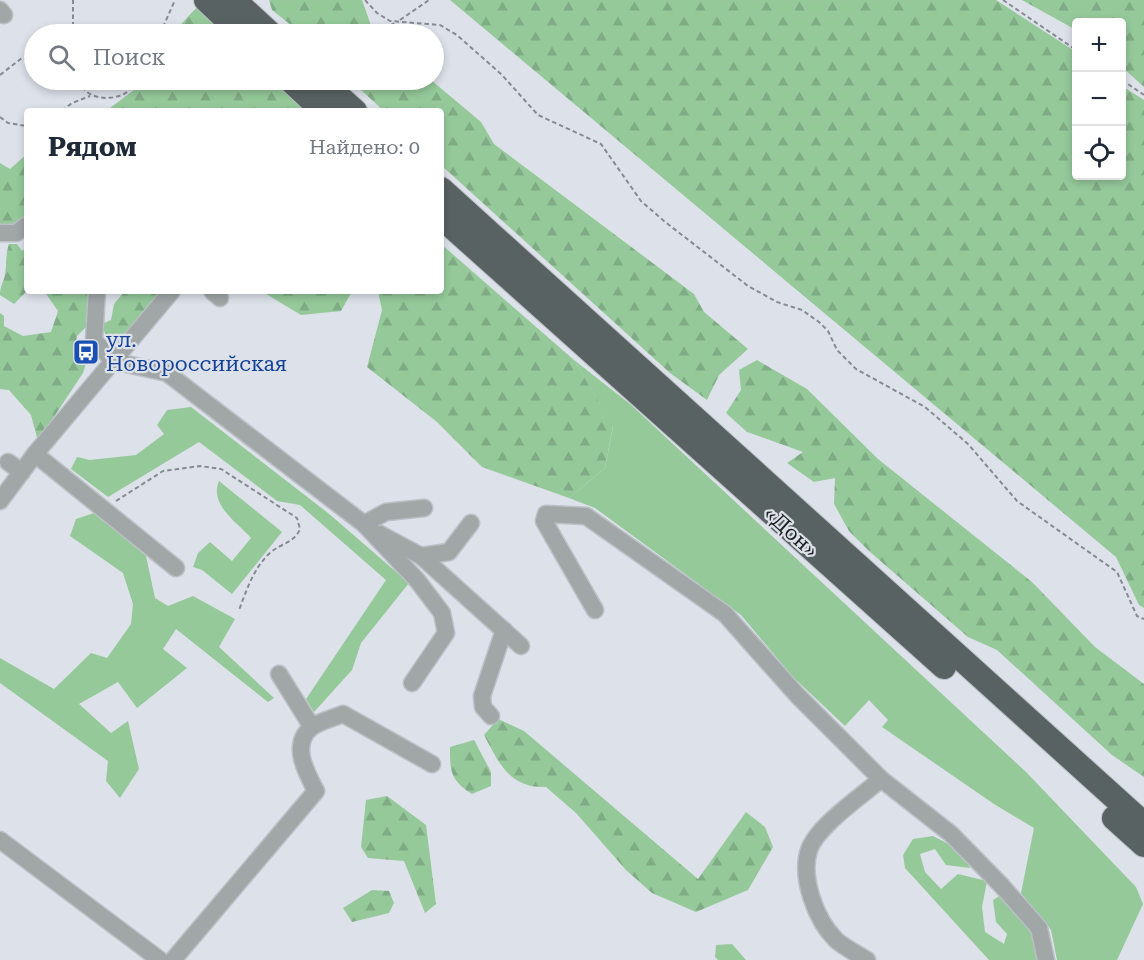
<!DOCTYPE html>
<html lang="ru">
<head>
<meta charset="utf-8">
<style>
  :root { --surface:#fff; --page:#f2f2f3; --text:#1f2937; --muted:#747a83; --line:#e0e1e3 }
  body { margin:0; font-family:"Roboto Serif",serif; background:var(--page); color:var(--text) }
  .controls { position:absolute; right:18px; top:18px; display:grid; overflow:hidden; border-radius:6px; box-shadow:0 3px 9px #0003 }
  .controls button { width:54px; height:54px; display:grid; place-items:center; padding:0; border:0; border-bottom:2px solid var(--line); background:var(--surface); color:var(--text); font:30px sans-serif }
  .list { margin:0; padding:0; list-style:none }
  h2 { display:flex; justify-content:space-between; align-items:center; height:78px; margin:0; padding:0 24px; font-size:26px }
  h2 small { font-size:20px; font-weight:400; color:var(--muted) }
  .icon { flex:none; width:33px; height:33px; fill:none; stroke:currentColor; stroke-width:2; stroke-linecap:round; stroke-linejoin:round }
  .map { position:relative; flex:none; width:1144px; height:960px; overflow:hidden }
  .search { position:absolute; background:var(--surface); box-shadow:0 3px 9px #0003; left:24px; top:24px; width:420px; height:66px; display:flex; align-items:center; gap:15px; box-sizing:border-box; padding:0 21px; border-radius:33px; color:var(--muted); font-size:22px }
  .panel { position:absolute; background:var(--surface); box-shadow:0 3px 9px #0003; left:24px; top:108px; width:420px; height:186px; border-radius:6px }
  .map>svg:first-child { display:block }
  .green { fill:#95c99a }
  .forest { fill:url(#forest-firs) }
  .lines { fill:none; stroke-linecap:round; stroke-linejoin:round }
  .minor-casing { stroke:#bbbfc6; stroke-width:19 }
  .highway-casing { stroke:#bbbfc6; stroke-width:26 }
  .path { stroke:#878a90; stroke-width:2; stroke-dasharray:4.5 3; stroke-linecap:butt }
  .minor { stroke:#a1a6a6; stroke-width:16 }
  .highway { stroke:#596262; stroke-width:24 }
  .labels { text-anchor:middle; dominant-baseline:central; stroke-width:4.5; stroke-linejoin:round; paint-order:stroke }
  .transit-label { font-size:21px; fill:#164399; stroke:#dde1e9; text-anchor:start }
  .street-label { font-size:21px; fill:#202224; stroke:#dde1e9 }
</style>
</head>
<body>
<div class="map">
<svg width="1144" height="960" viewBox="0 0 1144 960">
  <defs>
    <pattern id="forest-firs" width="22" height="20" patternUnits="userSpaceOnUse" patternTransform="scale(1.5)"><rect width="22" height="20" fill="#95c99a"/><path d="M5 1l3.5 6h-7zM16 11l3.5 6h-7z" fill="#80ac85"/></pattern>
  </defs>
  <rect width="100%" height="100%" fill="#dde1e9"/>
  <g class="green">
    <path d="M574 360 630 404 1026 772 1136 887 1143 904 1117 960H1057L1051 930 1021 893 1034 828 994 804 882 727 888 720 869 700 845 726 793 677 741 615 595 508 569 498 605 468 613 427Z"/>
    <path d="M191 407 328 513 409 583 361 643 352 670 314 712 306 699 386 580 300 505 277 501 199 442 108 497 71 469 77 457 90 460 136 455 164 434 157 425 167 410Z"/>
    <path d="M219 481 282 532 232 594 202 570 193 567 198 553 210 542 232 561 251 538C237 522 209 505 219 481Z"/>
    <path d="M94 513 146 556 155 598 168 606 193 596 235 619 219 647 274 698 268 702 176 629 163 649 187 668 137 708 118 682 79 704 111 733 128 721 139 769 120 798 106 781 108 761 0 683V658L54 689 91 653 107 658 131 624 133 604 123 573 70 536 76 519Z"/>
    <path d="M933 836 962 851 970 868 946 865 935 849 920 854 925 872 941 889 958 874 987 881 982 907 985 932 1004 944 1007 934 996 922 993 900 1001 895 1032 931 1038 960H989L905 868 903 855 913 839Z"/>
    <path d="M732 944 746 960H718L715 957 716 945Z"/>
  </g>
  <g class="forest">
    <path d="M269 0H362L374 34H302L272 10Z"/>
    <path d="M450 0H996L1076 52V176H1122V86L1144 100V608L1139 605 1116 557Z"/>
    <path d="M1022 0H1144V87L1122 67V22H1076V30Z"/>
    <path d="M197 7 226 34H172Z"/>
    <path d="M141 80H274L305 111H106L134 90Z"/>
    <path d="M350 80H431L481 122 494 144 694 294 704 312 748 349 719 375 707 400 670 373 441 165V111H384Z"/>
    <path d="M27 154V215L13 226 0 227V163L10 169Z"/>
    <path d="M9 244H17L22 251 27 247V291L14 304 0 295C0 287 3 283 5 275 7 264 5 255 9 244Z"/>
    <path d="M441 244 574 360 613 426 605 468 569 498 482 467 437 422 367 367 382 310 378 291H441Z"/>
    <path d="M44 291H91L88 325 77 336 74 353 86 363 83 373 38 441 31 415 9 390 0 389V313L4 316V326L23 336 51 332 58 311Z"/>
    <path d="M125 291H161L157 301 145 310 137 326 123 340 115 341 106 337 102 324 111 320 114 304Z"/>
    <path d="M261 291H352L341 311 301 315Z"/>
    <path d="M757 360 807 389 878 459 1032 582 1095 647 1144 684V777L1112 755 997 650 968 637 869 551 849 531 834 504 835 478 814 482 787 463 803 452 747 432 726 413 741 390 739 370Z"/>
    <path d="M498 719 524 731 698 879 746 812 765 827 773 847 748 890 696 912 652 893 626 870 576 813 546 787C509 788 499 763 484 735Z"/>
    <path d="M474 740 491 772V786L472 794C450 780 450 771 450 747Z"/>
    <path d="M387 796 426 825 436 904 425 913 404 861 368 858 361 847 366 800Z"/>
    <path d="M372 890 389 891 394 903 389 913 352 922 343 908Z"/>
  </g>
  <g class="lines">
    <defs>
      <g id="minor">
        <path d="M0 10 4 15"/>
        <path d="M0 233H16L27 225"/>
        <path d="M97 291 94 340 113 361"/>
        <path d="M212 291 220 298"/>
        <path d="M113 361 167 373 364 524 417 580 442 613 446 633 412 683"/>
        <path d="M35 454 176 568"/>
        <path d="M8 462 22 472"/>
        <path d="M0 501 35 454 172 291"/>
        <path d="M364 524 386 512 424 508"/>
        <path d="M380 534 421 556 521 646"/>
        <path d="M421 556 449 552 471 523"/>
        <path d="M595 610 544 521 546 514 586 516 725 614 797 695 881 779 951 834 1001 885 1039 928 1046 960"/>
        <path d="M279 674 312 727"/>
        <path d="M491 716 483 707 482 696 504 630"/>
        <path d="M0 840 160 960"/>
        <path d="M173 960 316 791C306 772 290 744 312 727 320 721 334 718 343 714L432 764"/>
        <path d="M867 960C858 954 845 948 836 940 816 920 800 878 809 850 817 826 862 796 881 779"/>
      </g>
      <g id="highway">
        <path d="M206 0 242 34"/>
        <path d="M234 0 271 34"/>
        <path d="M290 80 323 111"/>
        <path d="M320 80 355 111"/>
        <path d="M441 189 1144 824"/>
        <path d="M441 217 944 667"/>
        <path d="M1114 818 1144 845"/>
      </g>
    </defs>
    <use href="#minor" class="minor-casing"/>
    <use href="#highway" class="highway-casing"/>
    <g class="path">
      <path d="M365 0 377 13 390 21 440 25 457 35 502 75 538 115 601 144 641 201 664 221 748 286 777 302 802 310 819 322 828 331 837 350 856 369 925 407 968 444 1017 501 1117 572 1137 616 1144 619"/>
      <path d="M1003 0 1076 50"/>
      <path d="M400 20 429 0"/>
      <path d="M73 34V0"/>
      <path d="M160 34 175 0"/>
      <path d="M379 34 394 23"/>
      <path d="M0 75 22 58H34"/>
      <path d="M66 80 81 88"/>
      <path d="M79 80C84 98 107 102 124 94 129 92 133 84 137 80"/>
      <path d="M1122 80 1144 95"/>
      <path d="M62 111 72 103 90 96"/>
      <path d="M0 117 8 123 27 126"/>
      <path d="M116 501 163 471 200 466 221 469 297 518 300 529C294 543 282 543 271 552 254 567 247 589 239 610"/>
    </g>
    <use href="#minor" class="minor"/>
    <use href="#highway" class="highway"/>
  </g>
  <defs>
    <symbol id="bus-square" viewBox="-11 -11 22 22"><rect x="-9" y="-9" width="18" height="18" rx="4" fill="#1a4fb4" stroke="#dde1e9"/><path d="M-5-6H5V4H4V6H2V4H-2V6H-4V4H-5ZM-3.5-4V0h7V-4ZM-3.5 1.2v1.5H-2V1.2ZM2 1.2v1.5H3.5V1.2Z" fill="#fff"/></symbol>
  </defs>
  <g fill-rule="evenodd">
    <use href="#bus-square" x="71" y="337" width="30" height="30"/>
  </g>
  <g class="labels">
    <g class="transit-label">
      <text x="106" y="340">ул.<tspan x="106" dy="24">Новороссийская</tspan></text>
    </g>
    <g class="street-label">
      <text transform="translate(791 532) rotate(42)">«Дон»</text>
    </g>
  </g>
</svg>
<div class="controls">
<button>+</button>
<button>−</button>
<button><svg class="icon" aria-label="locate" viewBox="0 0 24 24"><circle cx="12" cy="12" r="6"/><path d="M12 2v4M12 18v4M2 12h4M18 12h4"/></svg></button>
</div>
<div class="search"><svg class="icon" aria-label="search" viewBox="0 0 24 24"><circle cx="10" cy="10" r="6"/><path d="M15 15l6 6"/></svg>Поиск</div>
<section class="panel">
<h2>Рядом<small>Найдено: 0</small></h2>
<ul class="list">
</ul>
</section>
</div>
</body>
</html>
